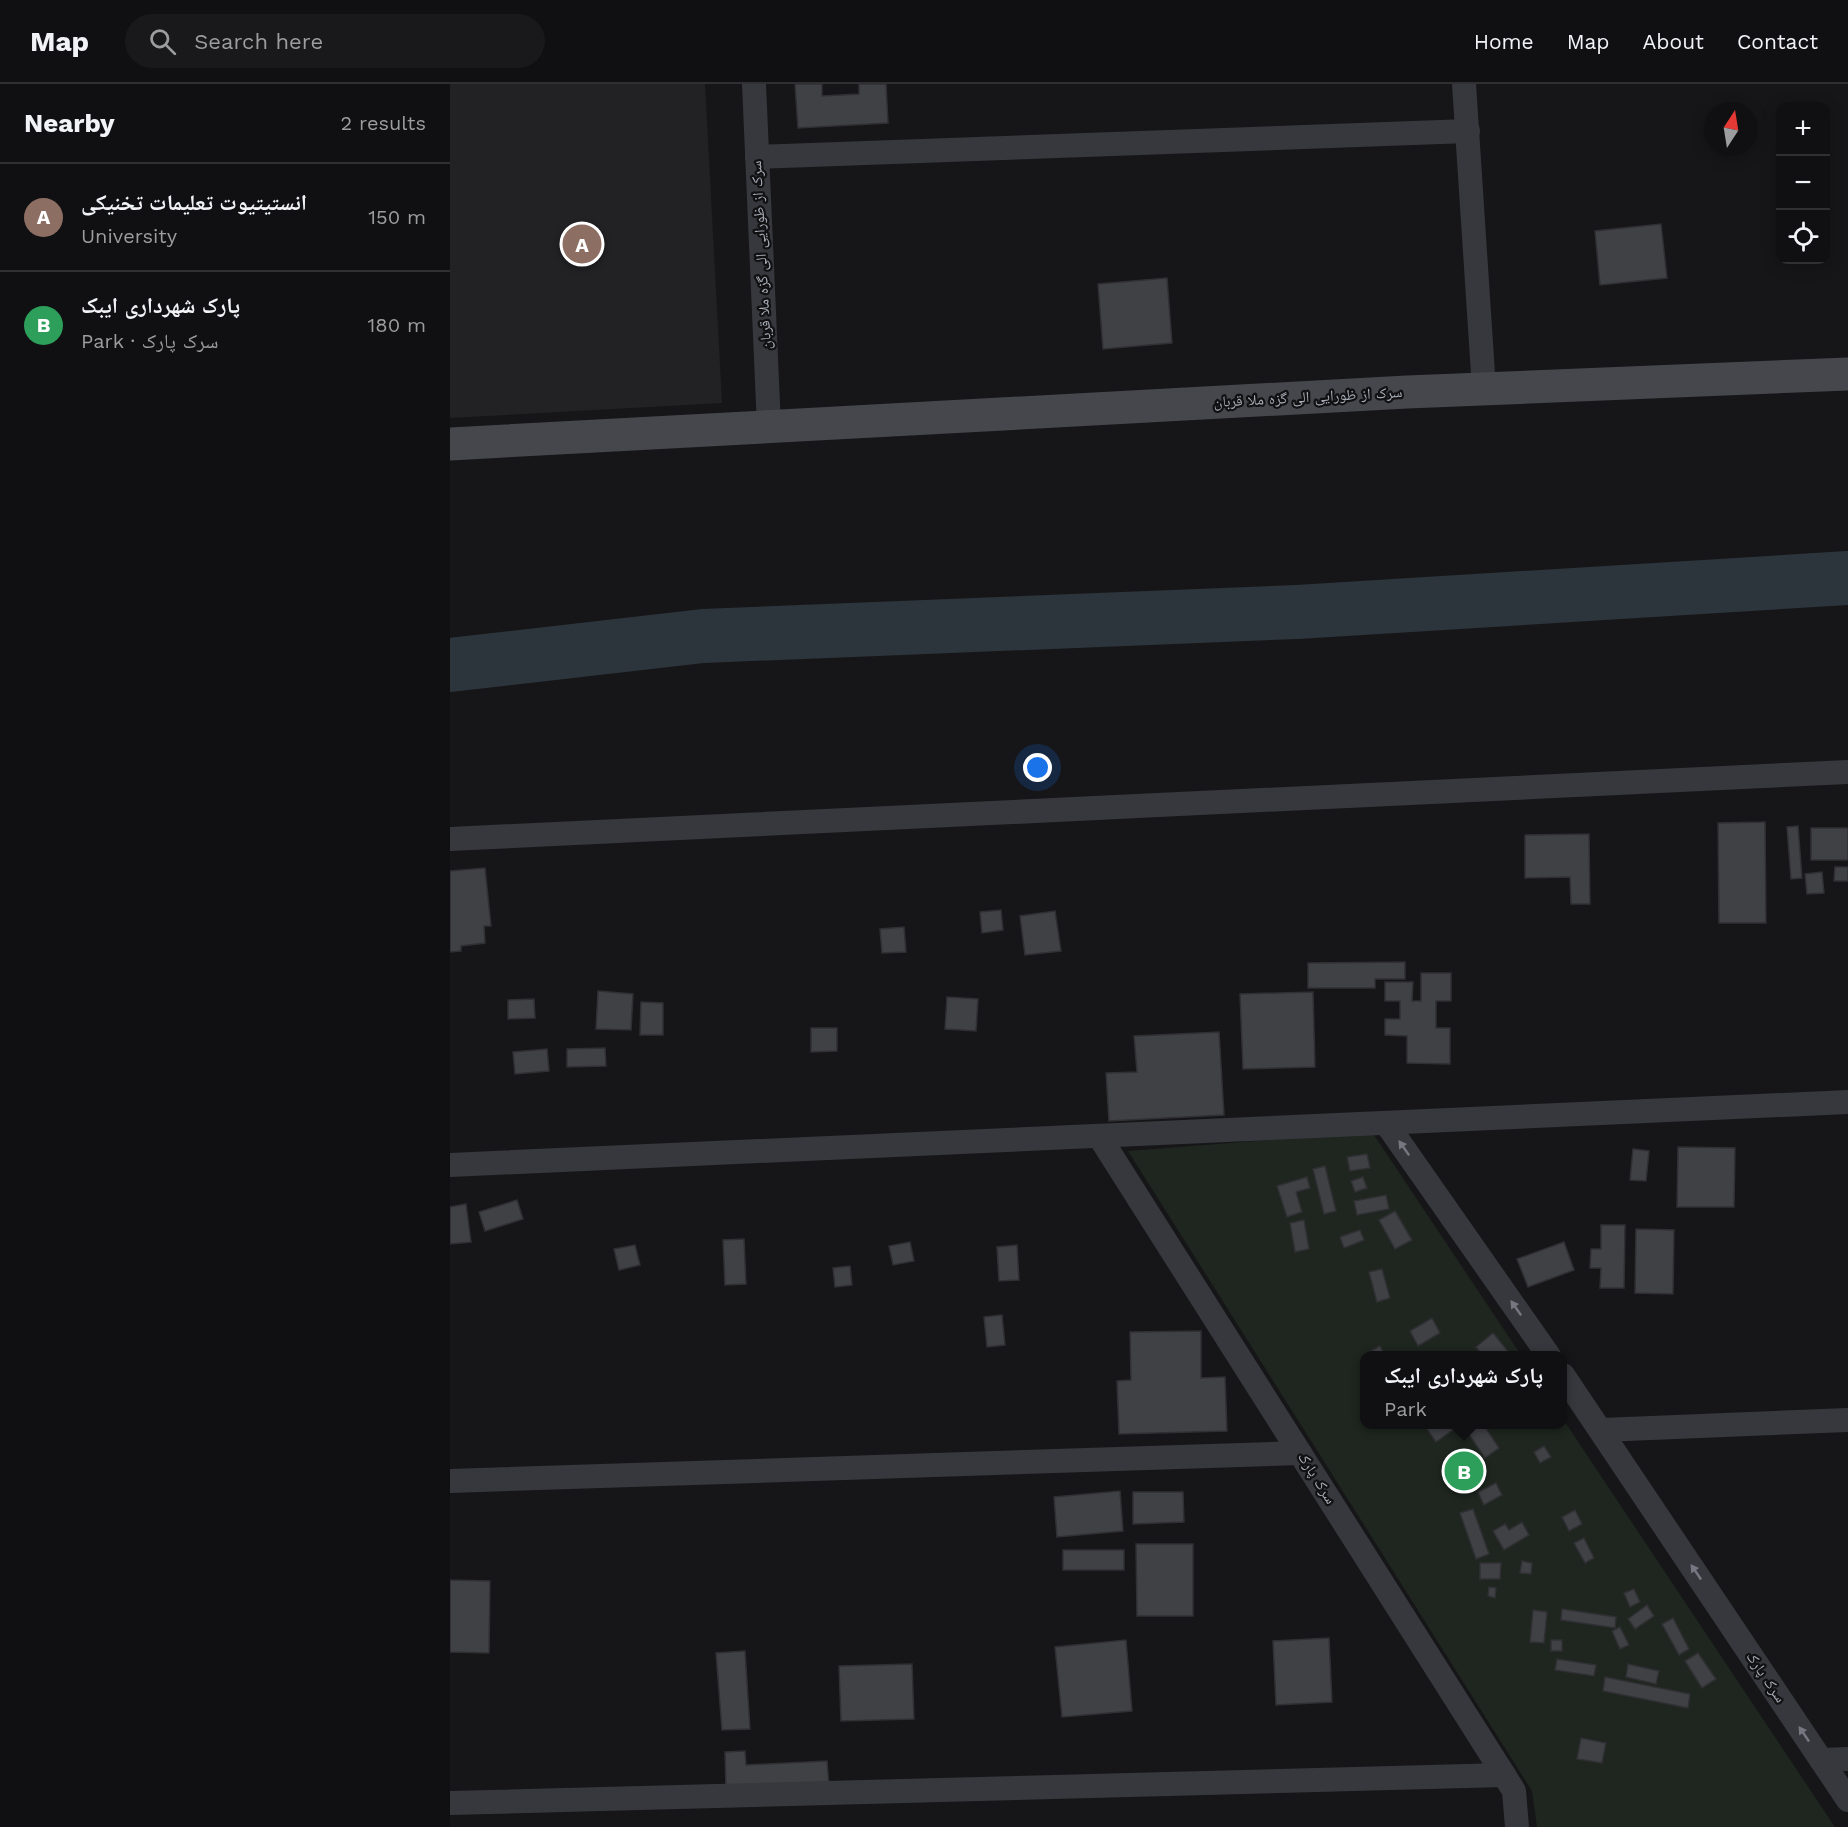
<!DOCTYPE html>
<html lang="en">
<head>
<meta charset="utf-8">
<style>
  :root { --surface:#101012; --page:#19191b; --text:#f1f3f6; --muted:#9c9d9f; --line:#303032; --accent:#ea580c }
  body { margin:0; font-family:"Work Sans","Noto Naskh Arabic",sans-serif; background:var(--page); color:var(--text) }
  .controls { position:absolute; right:18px; top:18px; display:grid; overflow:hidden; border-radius:12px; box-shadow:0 3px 15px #0003 }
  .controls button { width:54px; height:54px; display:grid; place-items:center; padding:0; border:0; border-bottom:2px solid var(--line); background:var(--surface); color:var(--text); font:30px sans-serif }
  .compass { position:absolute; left:1254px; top:18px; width:54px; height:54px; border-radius:50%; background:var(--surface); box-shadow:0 3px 15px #0003; rotate:12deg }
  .you { position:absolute; left:588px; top:684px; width:21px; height:21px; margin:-15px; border:4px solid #fff; border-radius:50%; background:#1a73e8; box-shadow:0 0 0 9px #1a73e833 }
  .badge { display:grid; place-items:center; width:39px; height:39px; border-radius:50%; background:var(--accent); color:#fff; font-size:20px; font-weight:700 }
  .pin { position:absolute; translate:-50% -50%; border:3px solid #fff; box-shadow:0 2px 6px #0006 }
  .popup { position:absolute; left:910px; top:1267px; width:207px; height:78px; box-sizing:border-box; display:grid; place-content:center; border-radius:12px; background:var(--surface); filter:drop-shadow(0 2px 4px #0005); font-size:20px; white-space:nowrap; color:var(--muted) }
  .popup b { font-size:22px; color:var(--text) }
  .popup::after { content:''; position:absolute; left:50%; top:100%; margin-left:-12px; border:12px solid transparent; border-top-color:var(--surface) }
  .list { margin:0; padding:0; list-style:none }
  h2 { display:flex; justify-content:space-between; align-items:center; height:78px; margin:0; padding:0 24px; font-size:26px }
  h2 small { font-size:20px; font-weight:400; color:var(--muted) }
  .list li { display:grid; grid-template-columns:39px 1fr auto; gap:18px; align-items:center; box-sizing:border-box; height:108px; padding:0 24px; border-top:2px solid var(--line) }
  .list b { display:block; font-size:22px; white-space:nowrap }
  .list p { margin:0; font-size:20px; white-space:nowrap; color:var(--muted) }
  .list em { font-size:20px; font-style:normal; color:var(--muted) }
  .icon { flex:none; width:33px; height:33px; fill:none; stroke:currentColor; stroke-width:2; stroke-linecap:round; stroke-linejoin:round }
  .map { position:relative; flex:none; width:1398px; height:1743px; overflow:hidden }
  header { display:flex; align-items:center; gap:36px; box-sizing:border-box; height:84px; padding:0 30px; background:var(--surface); border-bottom:2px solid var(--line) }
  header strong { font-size:28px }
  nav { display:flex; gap:33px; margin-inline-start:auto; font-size:21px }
  .search { width:420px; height:54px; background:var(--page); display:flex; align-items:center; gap:15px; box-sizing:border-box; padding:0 21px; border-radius:33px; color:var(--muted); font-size:22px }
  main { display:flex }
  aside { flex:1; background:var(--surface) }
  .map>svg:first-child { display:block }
  .built { fill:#222225 }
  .green { fill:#1e261f }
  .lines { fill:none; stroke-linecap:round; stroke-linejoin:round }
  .river { stroke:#2c353c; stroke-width:54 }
  .building { fill:#404145; stroke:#303034; stroke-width:1.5 }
  .street { stroke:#37383d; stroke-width:24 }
  .secondary { stroke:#45474d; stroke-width:33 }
  .oneway { fill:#757881 }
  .labels { text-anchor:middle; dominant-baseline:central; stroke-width:4.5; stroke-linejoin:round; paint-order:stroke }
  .street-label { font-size:15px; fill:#a8adb8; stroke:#111113 }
</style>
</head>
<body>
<header>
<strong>Map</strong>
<div class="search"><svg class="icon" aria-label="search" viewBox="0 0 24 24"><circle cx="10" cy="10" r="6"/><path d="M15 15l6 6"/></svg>Search here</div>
<nav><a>Home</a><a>Map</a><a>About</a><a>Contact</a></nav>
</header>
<main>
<aside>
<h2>Nearby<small>2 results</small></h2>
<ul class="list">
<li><span class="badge" style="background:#8d6e63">A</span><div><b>انستیتیوت تعلیمات تخنیکی</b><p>University</p></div><em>150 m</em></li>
<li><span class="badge" style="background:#2e9e5b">B</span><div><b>پارک شهرداری ایبک</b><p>Park · سرک پارک</p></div><em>180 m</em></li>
</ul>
</aside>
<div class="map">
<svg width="1398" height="1743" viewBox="0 0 1398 1743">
  <rect width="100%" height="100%" fill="#161618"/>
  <path class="built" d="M0 0H255L272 319 0 334Z"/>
  <path class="green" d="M922 1048 1071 1271 915 1272V1340H1113V1335L1385 1743H1087L1082 1707 678 1067Z"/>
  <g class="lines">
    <path class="river" d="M0 581 253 552 847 528 1398 494"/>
  </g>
  <g class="building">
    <path d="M345 0H372V12L409 10V0H436L438 39 348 44Z"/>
    <path d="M1211 140 1217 194 1150 201 1145 147Z"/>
    <path d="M717 194 722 259 653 265 648 200Z"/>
    <path d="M1315 738 1316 839H1269L1268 739Z"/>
    <path d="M1348 742 1352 794 1341 795 1337 743Z"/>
    <rect x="1361" y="744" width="37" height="32"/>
    <path d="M1139 750 1140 820H1121L1120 793 1075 794V751Z"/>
    <path d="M1385 783H1398V797H1384Z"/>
    <path d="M35 784 41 842H34L35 859 11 862V867L0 868V787Z"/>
    <path d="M1372 788 1374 809 1357 810 1355 790Z"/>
    <path d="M551 826 553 846 532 849 530 828Z"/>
    <path d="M605 827 611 867 575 871 570 832Z"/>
    <path d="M454 843 456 868 432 869 430 845Z"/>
    <path d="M955 878V895H925V904H858V879Z"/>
    <path d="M971 889H1001V917H986V944H1000V980L957 979V952L935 951V935H950V917H935V898H963L962 917H971Z"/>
    <path d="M148 907 183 910 181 946 146 945Z"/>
    <path d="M863 908 865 983 793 985 790 910Z"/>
    <path d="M497 913 528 915 526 947 495 945Z"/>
    <path d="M84 915 85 934 58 935V916Z"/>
    <path d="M191 918 213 919V951H190Z"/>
    <path d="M361 944H387V967L361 968Z"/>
    <path d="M769 948 774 1031 659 1037 656 989 687 988 684 952Z"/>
    <path d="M155 964 156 982 117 983V965Z"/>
    <path d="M97 965 99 987 65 990 63 968Z"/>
    <path d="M1228 1063 1285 1064 1284 1123H1227Z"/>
    <path d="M1183 1065 1199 1067 1196 1097 1180 1096Z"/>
    <path d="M917 1070 920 1084 900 1087 897 1073Z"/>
    <path d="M875 1082 886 1127 874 1130 863 1085Z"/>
    <path d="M857 1093 860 1104 846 1108 852 1128 837 1133 827 1102Z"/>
    <path d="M913 1093 917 1104 905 1108 901 1097Z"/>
    <path d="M936 1111 939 1125 907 1131 904 1117Z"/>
    <path d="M67 1116 73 1135 35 1147 29 1128Z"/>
    <path d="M16 1120 21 1158 0 1160V1123Z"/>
    <path d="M945 1127 962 1156 945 1165 929 1136Z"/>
    <path d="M854 1136 859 1165 845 1168 840 1139Z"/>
    <path d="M1151 1141H1175L1174 1204H1150L1151 1184H1140L1141 1165H1151Z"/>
    <path d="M1186 1145 1224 1146 1223 1210 1185 1209Z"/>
    <path d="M910 1146 914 1156 894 1164 890 1153Z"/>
    <path d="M294 1155 296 1200 275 1201 273 1156Z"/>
    <path d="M460 1158 464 1177 443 1181 439 1162Z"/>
    <path d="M1114 1158 1124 1186 1078 1203 1067 1175Z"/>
    <path d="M185 1161 190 1181 169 1186 164 1165Z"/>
    <path d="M567 1161 569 1196 549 1197 547 1163Z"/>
    <path d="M400 1182 402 1201 385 1203 383 1184Z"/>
    <path d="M932 1185 940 1214 927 1218 919 1188Z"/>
    <path d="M552 1231 555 1261 537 1263 534 1233Z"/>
    <path d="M982 1234 990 1249 968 1262 960 1247Z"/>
    <path d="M751 1247V1294L775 1293 777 1347 669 1350 667 1297 681 1296 680 1248Z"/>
    <path d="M1043 1249 1060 1270 1059 1272H1033L1026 1263Z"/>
    <path d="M930 1262 935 1272H916L915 1270Z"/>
    <path d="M977 1340H1011L986 1358 975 1342Z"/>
    <path d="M1031 1340H1033L1049 1364 1035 1374 1018 1349Z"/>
    <path d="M1094 1362 1101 1373 1090 1379 1084 1368Z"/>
    <path d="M1046 1399 1052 1411 1034 1421 1028 1408Z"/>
    <path d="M670 1407 673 1447 607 1453 604 1413Z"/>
    <path d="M683 1408H733L734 1438 683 1440Z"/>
    <path d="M1023 1425 1039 1470 1026 1475 1010 1429Z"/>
    <path d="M1125 1426 1132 1440 1119 1447 1112 1433Z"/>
    <path d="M1072 1438 1079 1451 1054 1466 1043 1447 1055 1440 1059 1446Z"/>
    <path d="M1134 1454 1144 1474 1135 1479 1124 1459Z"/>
    <path d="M686 1460H743V1532H687Z"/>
    <rect x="613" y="1466" width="61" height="20"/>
    <path d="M1072 1477 1082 1479 1081 1490 1070 1489Z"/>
    <path d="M1030 1479H1051L1050 1495H1030Z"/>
    <path d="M0 1496 40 1497 39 1569 0 1568Z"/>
    <path d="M1039 1503 1046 1504 1045 1514 1038 1512Z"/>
    <path d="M1184 1505 1190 1518 1180 1523 1174 1509Z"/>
    <path d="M1197 1521 1204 1532 1185 1545 1178 1535Z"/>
    <path d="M1112 1525 1166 1533 1165 1544 1111 1536Z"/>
    <path d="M1083 1526 1097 1528 1094 1559 1080 1558Z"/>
    <path d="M1223 1534 1239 1565 1229 1571 1212 1540Z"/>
    <path d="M1170 1543 1179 1561 1170 1565 1162 1547Z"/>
    <path d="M879 1554 882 1618 826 1621 823 1557Z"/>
    <path d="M676 1556 682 1627 612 1633 605 1563Z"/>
    <rect x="1101" y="1556" width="11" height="11"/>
    <path d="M295 1567 300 1645 272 1646 266 1569Z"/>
    <path d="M1248 1569 1266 1595 1252 1604 1235 1577Z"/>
    <path d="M1107 1575 1146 1581 1144 1592 1105 1586Z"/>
    <path d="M462 1580 464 1635 391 1637 389 1582Z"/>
    <path d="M1178 1580 1209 1587 1206 1600 1176 1593Z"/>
    <path d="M1155 1593 1240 1610 1238 1624 1153 1607Z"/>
    <path d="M1131 1654 1156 1659 1152 1679 1127 1675Z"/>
    <path d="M295 1667 296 1681 377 1677 379 1702 276 1707 275 1668Z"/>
  </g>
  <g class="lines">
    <g class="street">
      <path d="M304 0 319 343"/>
      <path d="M1014 0 1034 305"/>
      <path d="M307 73 1018 47"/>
      <path d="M0 755 1398 688"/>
      <path d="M936 1039 1099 1272"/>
      <path d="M649 1052 1054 1691 1064 1707 1067 1743"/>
      <path d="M0 1081 1398 1018"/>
      <path d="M1113 1291 1398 1716"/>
      <path d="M1152 1346 1398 1336"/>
      <path d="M0 1397 850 1369"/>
      <path d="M1371 1676 1398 1675"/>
      <path d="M0 1719 1054 1691"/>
    </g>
    <path class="secondary" d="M0 360 957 308 1398 290"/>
  </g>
  <defs><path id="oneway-solid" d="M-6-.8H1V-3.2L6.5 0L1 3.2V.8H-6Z" transform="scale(1.5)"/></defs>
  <g class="oneway">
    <use href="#oneway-solid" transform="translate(954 1064) rotate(-125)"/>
    <use href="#oneway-solid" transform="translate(1066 1224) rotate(-125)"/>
    <use href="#oneway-solid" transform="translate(1246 1488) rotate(-124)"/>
    <use href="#oneway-solid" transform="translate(1354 1650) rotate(-124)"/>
  </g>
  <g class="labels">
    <g class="street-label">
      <text transform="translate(311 171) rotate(-93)">سرک از ظورایی الی گزه ملا قربان</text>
      <text transform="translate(858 313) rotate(-3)">سرک از ظورایی الی گزه ملا قربان</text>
      <text transform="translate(867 1394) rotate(58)">سرک پارک</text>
      <text transform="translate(1316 1593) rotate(56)">سرک پارک</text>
    </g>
  </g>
</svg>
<div class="controls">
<button>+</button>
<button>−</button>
<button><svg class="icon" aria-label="locate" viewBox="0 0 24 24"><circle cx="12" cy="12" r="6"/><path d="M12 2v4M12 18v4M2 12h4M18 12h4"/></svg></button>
</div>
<svg class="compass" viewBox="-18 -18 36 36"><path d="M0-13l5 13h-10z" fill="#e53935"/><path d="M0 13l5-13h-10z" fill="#9c9d9f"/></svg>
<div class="you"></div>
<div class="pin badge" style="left:132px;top:160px;background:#8d6e63">A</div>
<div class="pin badge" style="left:1014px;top:1387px;background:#2e9e5b">B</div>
<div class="popup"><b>پارک شهرداری ایبک</b>Park</div>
</div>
</main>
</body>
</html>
